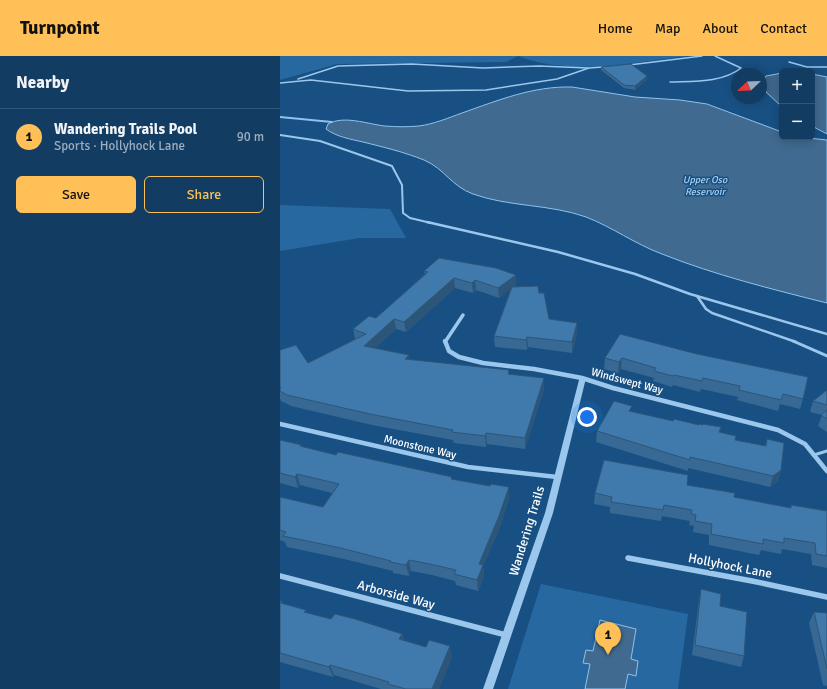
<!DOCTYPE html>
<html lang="en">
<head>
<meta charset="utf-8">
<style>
  :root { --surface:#123c62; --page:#1f476b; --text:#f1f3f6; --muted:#9cadbe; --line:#315677; --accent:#ffc057 }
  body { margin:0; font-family:Signika,sans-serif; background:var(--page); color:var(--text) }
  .controls { position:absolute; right:12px; top:12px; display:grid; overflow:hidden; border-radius:6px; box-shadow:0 2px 10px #0003 }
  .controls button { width:36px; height:36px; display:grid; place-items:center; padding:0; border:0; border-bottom:1px solid var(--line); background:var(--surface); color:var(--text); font:20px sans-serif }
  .compass { position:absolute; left:451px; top:12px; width:36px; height:36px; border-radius:50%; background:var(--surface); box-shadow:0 2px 10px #0003; rotate:247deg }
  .you { position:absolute; left:307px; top:361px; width:14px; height:14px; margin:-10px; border:3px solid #fff; border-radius:50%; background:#1a73e8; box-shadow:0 0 0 6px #1a73e833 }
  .badge { display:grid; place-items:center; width:26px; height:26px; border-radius:50%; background:var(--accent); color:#111; font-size:13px; font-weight:700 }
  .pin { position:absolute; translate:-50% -33px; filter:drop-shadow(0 1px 2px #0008) }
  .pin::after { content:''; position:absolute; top:21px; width:14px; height:12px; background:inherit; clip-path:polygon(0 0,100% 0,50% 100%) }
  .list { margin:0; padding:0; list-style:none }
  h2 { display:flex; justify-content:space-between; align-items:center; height:52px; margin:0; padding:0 16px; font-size:17px }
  h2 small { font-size:13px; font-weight:400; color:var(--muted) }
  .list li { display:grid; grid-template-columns:26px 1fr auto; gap:12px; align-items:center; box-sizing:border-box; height:56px; padding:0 16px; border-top:1px solid var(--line) }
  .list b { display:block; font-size:15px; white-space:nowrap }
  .list p { margin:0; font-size:13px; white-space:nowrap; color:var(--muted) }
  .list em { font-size:13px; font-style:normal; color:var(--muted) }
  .actions { display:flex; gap:8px; padding:12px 16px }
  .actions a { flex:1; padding:9px 0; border:1px solid var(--accent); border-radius:6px; text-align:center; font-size:14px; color:var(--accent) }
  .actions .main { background:var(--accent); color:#111 }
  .map { position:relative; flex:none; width:547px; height:633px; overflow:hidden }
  header { display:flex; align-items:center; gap:24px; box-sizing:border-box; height:56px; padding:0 20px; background:var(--accent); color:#111 }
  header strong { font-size:19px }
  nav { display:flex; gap:22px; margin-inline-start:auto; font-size:14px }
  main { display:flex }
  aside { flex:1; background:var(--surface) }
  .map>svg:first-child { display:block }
  .green { fill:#2768a0 }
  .water { fill:#406a8f; stroke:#8ec3ef }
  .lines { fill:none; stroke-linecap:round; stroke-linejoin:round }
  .stream { fill:#8ec3ef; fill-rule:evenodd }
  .service-far3 { stroke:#9cc7ec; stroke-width:1.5 }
  .service-far2 { stroke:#9cc7ec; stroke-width:2 }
  .service-far1 { stroke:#9cc7ec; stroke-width:2.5 }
  .service { stroke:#9cc7ec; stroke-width:3 }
  .minor-far2 { stroke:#9cc7ec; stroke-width:3.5 }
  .minor-far1 { stroke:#9cc7ec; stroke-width:4.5 }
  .minor { stroke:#9cc7ec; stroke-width:5.5 }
  .tertiary { fill:#9cc7ec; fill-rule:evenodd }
  .wall { fill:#376994 }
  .shaded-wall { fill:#2d5578 }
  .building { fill:#407aac; stroke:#2d5578 }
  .labels { text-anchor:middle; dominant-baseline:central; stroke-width:3; stroke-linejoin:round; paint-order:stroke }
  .far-water-label { font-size:10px; font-style:italic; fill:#a7d1f4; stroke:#185083 }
  .street-label { font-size:11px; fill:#fff; stroke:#185083 }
  .near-street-label { font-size:13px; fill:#fff; stroke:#185083 }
</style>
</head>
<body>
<header>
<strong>Turnpoint</strong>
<nav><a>Home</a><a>Map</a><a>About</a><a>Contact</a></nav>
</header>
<main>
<aside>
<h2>Nearby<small></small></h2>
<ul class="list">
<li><span class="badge">1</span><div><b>Wandering Trails Pool</b><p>Sports · Hollyhock Lane</p></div><em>90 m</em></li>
</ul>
<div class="actions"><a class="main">Save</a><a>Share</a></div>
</aside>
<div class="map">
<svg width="547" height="633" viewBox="0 0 547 633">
  <rect width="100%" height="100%" fill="#185083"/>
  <g class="green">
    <path d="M0 0H409C353 6 293 21 238 0L226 6 57 8 0 24Z"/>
    <path d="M0 149 110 153 126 182H80L0 195Z"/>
    <path d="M261 528 408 558 398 633H228Z"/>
  </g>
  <g class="water">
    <path d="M502 17V51L486 36 482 26 486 20Z"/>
    <path d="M532 18 547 21V78L532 70Z"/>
    <path d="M292 31 355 41 400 44 427 48 502 76V81H519L547 84V247C491 233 435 219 382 198 355 188 332 171 306 161 270 148 229 151 193 138 171 130 165 113 144 104 124 96 103 91 83 86 70 83 57 81 46 73L48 68C64 59 87 68 105 70 116 71 128 71 139 70 154 68 168 62 182 57 219 44 253 30 292 31Z"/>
    <path d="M320 564 356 573 351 603 358 605 356 620 348 618 345 633H305L310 608 303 607 306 594 313 595Z"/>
  </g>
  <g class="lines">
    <path class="stream" d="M0 60 52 65 53 66 52 67 0 62Z"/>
    <g class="service-far3">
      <path d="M509 6 527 11H547"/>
      <path d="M349 9 422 0"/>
      <path d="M18 23 58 10 132 8 203 12 259 10 308 12"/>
      <path d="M390 26C413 25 442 27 461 12L435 0"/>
      <path d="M0 27 31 24 128 35 206 34 277 23 309 12 323 11"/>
    </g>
    <path class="service-far2" d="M0 79 40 85 112 110 122 129 123 157 130 162 151 167"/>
    <g class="service-far1">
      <path d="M147 166 278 196 355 218 410 238 547 278"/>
      <path d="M417 240 426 253 432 257 516 286"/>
    </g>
    <g class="service">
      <path d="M513 285 547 300"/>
      <path d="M534 399 547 395"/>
    </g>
    <path class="minor-far2" d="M165 286 183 259"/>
    <g class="minor-far1">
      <path d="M165 285 169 295 179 301 203 307 254 313 302 322 333 332 498 374 525 388 547 415"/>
      <path d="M0 368 188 411 277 421"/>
    </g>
    <g class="minor">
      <path d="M348 502 472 525 547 541"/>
      <path d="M0 520 226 579"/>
    </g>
    <path class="tertiary" d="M300 320H302L306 322 273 457 213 633H203L265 457Z"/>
  </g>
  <g class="wall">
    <path d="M321 11 367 23 355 34 344 32 321 14Z"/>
    <path d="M144 215 236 219V229L233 231 259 237 269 263 297 267V277L292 297 248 291 247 294 215 291 214 280 231 232 219 242 196 234 193 237 175 232 126 276 116 273 95 292 129 304 229 314V319L264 333 245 393 207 388 206 391 174 387 173 384 92 369 11 350 1 345 0 342V294L28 307 75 283 73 273 96 262 145 218Z"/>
    <path d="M340 278 523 343 520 353 500 348 498 355 457 344 458 341 421 333 420 336 393 329 392 331 373 325 374 322 341 313 338 317 324 313 325 302Z"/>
    <path d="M547 334V376L538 370 542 359 530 356 533 345Z"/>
    <path d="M352 356 393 365 419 369H423L441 371 440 376 455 384 485 390 487 383 501 414 498 425 490 431 408 412V415L316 386 317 375Z"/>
    <path d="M0 384 22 391 56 399 172 423 210 430 229 431V442L220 471 203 510 204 520 198 535 176 529 175 525 152 519 131 515 129 520 113 517V515L64 503 7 491 5 486 0 484V441L43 451 52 437 20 429 18 432 0 427Z"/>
    <path d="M407 429 454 441 510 452 511 449 547 455V512L532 509 531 498 502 493 501 498 481 494 479 499 429 489V479L413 476 414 470 409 469 410 465 382 460 381 465 330 457V451L314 448 315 437Z"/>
    <path d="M421 533 440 550 464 600 461 611 412 599 419 544Z"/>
    <path d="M0 545 3 548 27 557 51 563 122 578 124 585 172 601 159 633H101L54 619 53 621 0 606Z"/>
    <path d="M534 556 547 557V630L543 629 529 567Z"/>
  </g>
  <g class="shaded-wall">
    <path d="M367 20V23L355 34V30Z"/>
    <path d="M236 219V229L219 242 218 232Z"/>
    <path d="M174 222 175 232 126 276 124 266Z"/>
    <path d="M195 224 196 234 193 237 192 227Z"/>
    <path d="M114 263 116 273 86 301 84 290Z"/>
    <path d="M297 267V277L292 297V286Z"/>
    <path d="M247 281 248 291 247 294 246 284Z"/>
    <path d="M129 299 130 309 125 303Z"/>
    <path d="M342 302 341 313 338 317 339 306Z"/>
    <path d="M264 322V333L245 393V382Z"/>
    <path d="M206 377 207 388 206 391 205 380Z"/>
    <path d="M501 414 498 425 490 431 493 420Z"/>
    <path d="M17 418 20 429 18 432 15 421Z"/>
    <path d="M229 431V442L220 471 203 510 204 520 198 535 197 524 199 508Z"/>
    <path d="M129 504 131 515 129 520 126 509Z"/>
    <path d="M122 578 124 588 119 583Z"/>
    <path d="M170 590 172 601 159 633H152Z"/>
    <path d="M50 609 54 619 53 621 49 611Z"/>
  </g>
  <g class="building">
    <path d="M351 8 367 20 355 30 344 29 321 11Z"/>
    <path d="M159 202 216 212 236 219 218 232 195 224 192 227 174 222 124 266 114 263 84 290 129 299 125 303 229 314 228 318 264 322 245 382 206 377 205 380 172 376 173 374 90 358 7 339 0 335V332H1L0 331V294L16 289 28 307 86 278 73 273 89 260 96 262 148 216 144 215Z"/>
    <path d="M258 230 259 237H264L269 263 297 267 292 286 247 281 246 284 214 280 232 231Z"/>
    <path d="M340 278 417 298 528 321 523 343 503 338 501 344 459 334 460 330 423 322 422 325 394 319 393 320 374 315 376 312 342 302 339 306 325 302Z"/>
    <path d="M547 334V349L533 345Z"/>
    <path d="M334 345 352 350 349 355 393 365 394 363 419 369V368L423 369V368L441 371 439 376 456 380 455 384 486 390 487 383 504 387 501 414 493 420 410 401V404L317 375Z"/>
    <path d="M547 354V363L541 359Z"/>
    <path d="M0 384 22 389 20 390 56 399 58 396 172 421 171 423 210 430 211 428 229 431 219 460 199 508 203 509 197 524 174 518 176 514 150 508 129 504 126 509 110 506 111 505 61 492 3 480 6 476 0 474V441L43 451 59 428 17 418 15 421 0 417Z"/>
    <path d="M324 404 408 419 407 429 455 437 454 441 511 452V449L547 455V500L536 498 535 487 504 482V487L483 483V488L431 478 432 468 415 465 416 459 411 458 412 454 384 449 383 454 331 446 332 441 315 437Z"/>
    <path d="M421 533 441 538 440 550 467 556 464 600 415 589Z"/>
    <path d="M0 545H2L1 547 26 554 24 556 51 563 55 558 75 563 122 578 119 583 146 591 149 584 170 590 152 633H126L108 628 109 626 50 609 49 611 0 597Z"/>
    <path d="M534 556 547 557V613Z"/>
  </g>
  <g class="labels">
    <g class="far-water-label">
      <text x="425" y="124">Upper Oso<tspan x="425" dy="12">Reservoir</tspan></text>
    </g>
    <g class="street-label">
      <text transform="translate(347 325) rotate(15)">Windswept Way</text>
      <text transform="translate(140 391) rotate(13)">Moonstone Way</text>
    </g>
    <g class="near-street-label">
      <text transform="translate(247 475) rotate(-73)">Wandering Trails</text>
      <text transform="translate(450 510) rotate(11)">Hollyhock Lane</text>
      <text transform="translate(116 539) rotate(15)">Arborside Way</text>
    </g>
  </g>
</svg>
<div class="controls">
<button>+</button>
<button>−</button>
</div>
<svg class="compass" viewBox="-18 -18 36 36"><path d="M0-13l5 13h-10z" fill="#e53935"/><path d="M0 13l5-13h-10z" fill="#9cadbe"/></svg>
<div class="you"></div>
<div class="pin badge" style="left:328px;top:599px">1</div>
</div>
</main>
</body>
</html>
